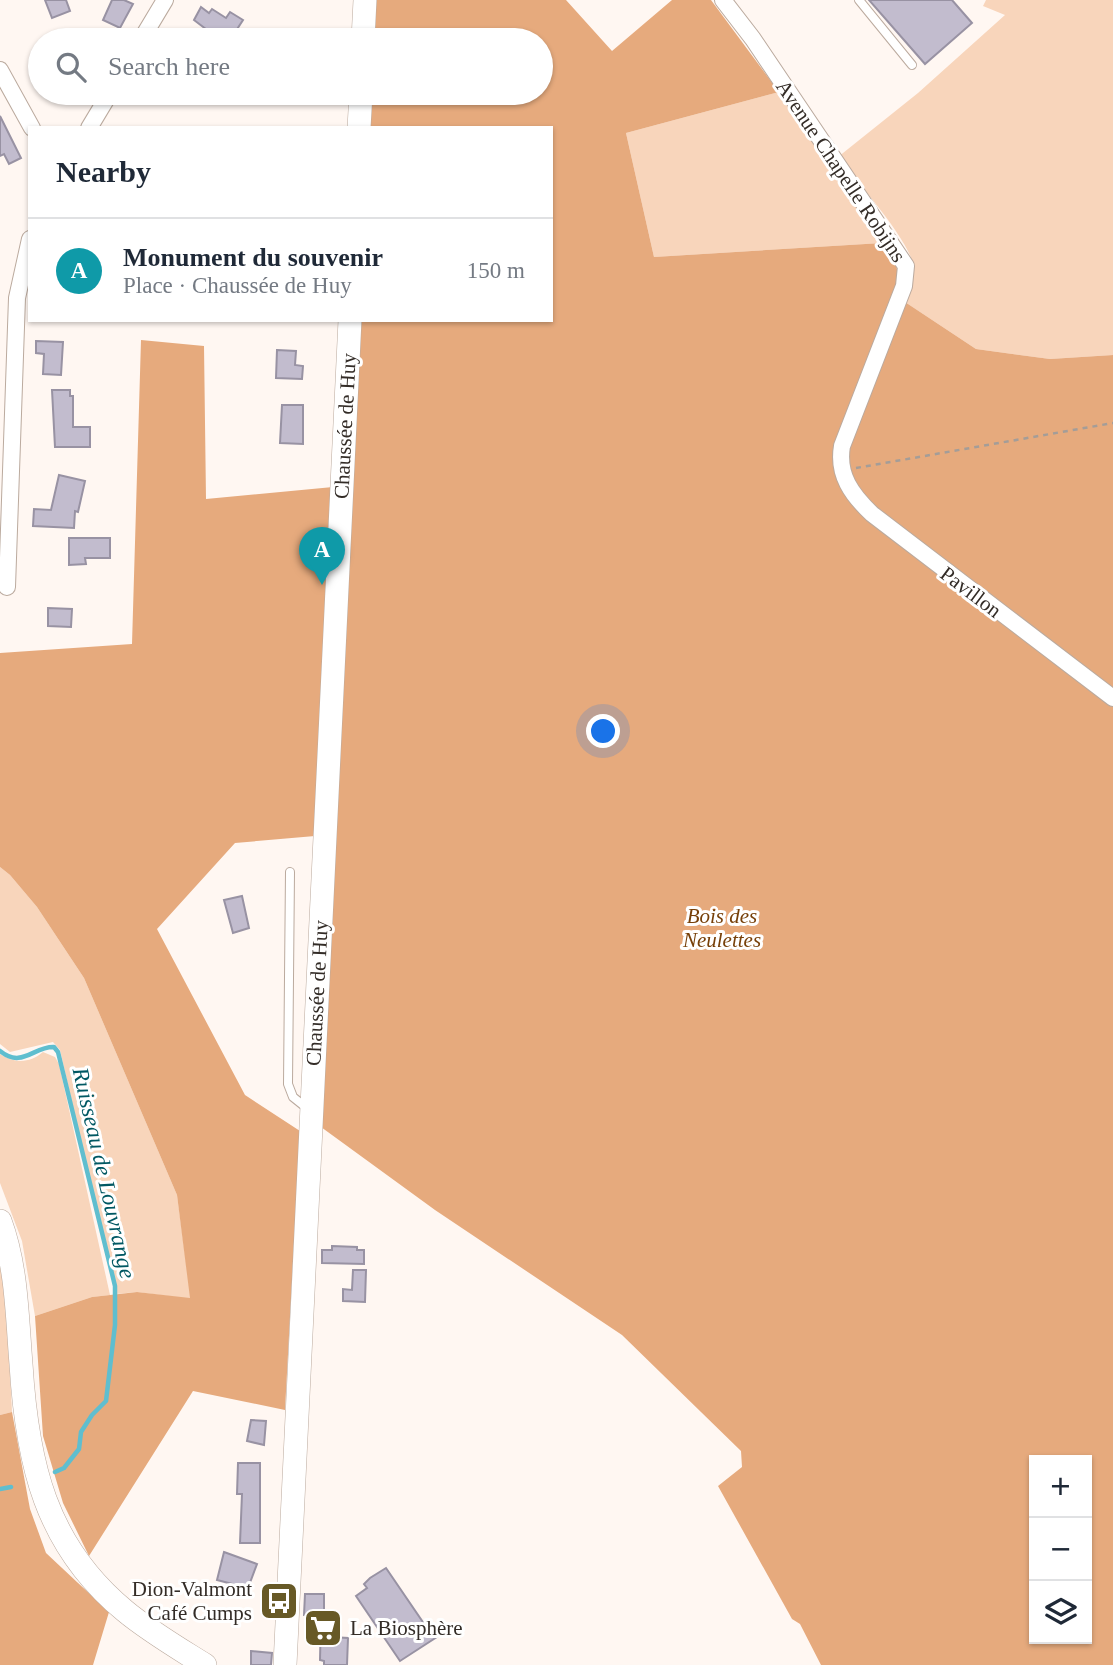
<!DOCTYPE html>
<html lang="en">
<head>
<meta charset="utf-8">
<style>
  :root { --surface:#fff; --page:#f6f6f7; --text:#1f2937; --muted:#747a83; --line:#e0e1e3; --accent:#675926 }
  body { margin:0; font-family:Georgia,serif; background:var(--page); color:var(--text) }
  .controls { position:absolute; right:21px; bottom:21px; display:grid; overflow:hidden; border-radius:0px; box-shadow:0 2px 5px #0004 }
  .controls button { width:63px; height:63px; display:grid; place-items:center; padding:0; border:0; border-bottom:2px solid var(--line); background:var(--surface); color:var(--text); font:35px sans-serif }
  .you { position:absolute; left:604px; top:732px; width:24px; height:24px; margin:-18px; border:5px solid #fff; border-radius:50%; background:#1a73e8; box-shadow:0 0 0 10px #1a73e833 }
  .badge { display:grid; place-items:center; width:46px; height:46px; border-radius:50%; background:var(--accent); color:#fff; font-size:23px; font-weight:700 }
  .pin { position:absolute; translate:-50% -58px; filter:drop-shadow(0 2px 4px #0008) }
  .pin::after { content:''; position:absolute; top:37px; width:24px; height:21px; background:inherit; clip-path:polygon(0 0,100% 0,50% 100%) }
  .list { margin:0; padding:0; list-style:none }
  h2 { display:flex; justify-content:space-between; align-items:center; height:91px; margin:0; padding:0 28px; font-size:30px }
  h2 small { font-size:23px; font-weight:400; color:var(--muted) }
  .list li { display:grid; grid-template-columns:46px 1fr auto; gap:21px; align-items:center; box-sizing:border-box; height:105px; padding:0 28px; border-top:2px solid var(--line) }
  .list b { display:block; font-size:26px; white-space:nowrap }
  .list p { margin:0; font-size:23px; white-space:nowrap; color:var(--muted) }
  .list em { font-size:23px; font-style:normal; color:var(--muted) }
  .icon { flex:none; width:38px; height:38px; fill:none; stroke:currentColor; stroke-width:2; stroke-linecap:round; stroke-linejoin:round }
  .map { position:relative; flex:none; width:1113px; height:1665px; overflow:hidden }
  .search { position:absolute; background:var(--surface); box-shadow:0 2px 5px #0004; left:28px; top:28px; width:525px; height:77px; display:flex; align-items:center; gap:18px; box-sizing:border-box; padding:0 24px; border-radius:38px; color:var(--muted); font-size:26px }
  .panel { position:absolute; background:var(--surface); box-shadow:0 2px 5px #0004; left:28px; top:126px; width:525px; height:196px; border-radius:0px }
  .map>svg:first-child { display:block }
  .green { fill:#f8d5bb }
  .forest { fill:#e6aa7d; fill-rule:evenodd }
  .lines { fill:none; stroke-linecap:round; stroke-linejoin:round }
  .stream { stroke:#5fbecf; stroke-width:4.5 }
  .building { fill:#c2bcce; stroke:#9892a3; stroke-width:2 }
  .lane-casing { stroke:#bbaa9e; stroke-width:10 }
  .street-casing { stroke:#bbaa9e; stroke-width:18 }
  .secondary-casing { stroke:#bbaa9e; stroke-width:24 }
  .path { stroke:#a49d98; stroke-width:2.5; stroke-dasharray:5 5; stroke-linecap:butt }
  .lane { stroke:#fff; stroke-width:8 }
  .street { stroke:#fff; stroke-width:16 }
  .secondary { stroke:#fff; stroke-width:23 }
  .labels { text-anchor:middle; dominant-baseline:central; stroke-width:6; stroke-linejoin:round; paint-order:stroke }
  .street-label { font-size:21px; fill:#332c27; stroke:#fff }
  .park-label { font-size:21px; font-style:italic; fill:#774009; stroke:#fff }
  .poi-label { font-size:21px; fill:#332c27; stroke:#fff; text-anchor:end }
  .water-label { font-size:23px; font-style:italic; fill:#005863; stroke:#fff }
</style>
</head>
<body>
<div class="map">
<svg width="1113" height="1665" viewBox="0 0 1113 1665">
  <rect width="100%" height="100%" fill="#fff7f2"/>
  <g class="green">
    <path d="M986 0H1113V355L1050 359 976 349 905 302C910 291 915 279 913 265 910 241 855 179 838 157L918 93 1005 15 983 6Z"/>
    <path d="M779 92 882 243 654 257 626 133Z"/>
    <path d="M0 867 10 875 37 907 84 978 177 1195 191 1299 137 1292 116 1294 60 1050 53 1042 10 1052 0 1044Z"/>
    <path d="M43 1052 55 1057 59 1064 110 1295 92 1297 35 1316 22 1241 0 1183V1054C15 1064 30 1063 43 1052Z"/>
    <path d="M0 1258 7 1311 12 1412 0 1415Z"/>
  </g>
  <g class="forest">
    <path d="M376 0H566L612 51 672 0H711L779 92 626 133 654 257 882 243 895 261 905 302 976 349 1050 359 1113 355V1665H821L800 1624 792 1619 718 1486 742 1467 741 1451 622 1335 435 1210 321 1127 360 320H551V128H370L372 93H541V40H374ZM1034 1460H1087V1639H1034Z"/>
    <path d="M141 340 204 346 206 499 333 487 315 836 235 843 157 929 245 1095 300 1131 285 1410 193 1391 89 1556 63 1503 43 1436 35 1316 92 1297 137 1292 190 1298 177 1195 84 978 37 907 10 875 0 867V653L132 644Z"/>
    <path d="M12 1412 30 1509 46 1553 109 1612 93 1665H0V1415Z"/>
  </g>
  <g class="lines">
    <g class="stream">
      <path d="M0 1051C22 1069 34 1046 54 1047L58 1052 115 1286V1325L106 1401 92 1415 81 1432 79 1449 64 1468 55 1472"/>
      <path d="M0 1489 11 1487"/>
    </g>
  </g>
  <g class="building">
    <path d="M45 0H66L70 11 52 18Z"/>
    <path d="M112 0H124L133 4 120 28 103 20Z"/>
    <path d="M869 0H952L972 23 925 64Z"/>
    <path d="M201 7 209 13 212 9 226 18 230 12 243 20 230 40H215V36L194 20Z"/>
    <path d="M0 116 21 158 9 164 4 154 0 156Z"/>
    <path d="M36 341 63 342 61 375 43 374 44 354 36 353Z"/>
    <path d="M277 350 296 351 295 365 303 366 302 379 276 378Z"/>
    <path d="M52 390H70V396H73V427H90V447H55Z"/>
    <path d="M282 405H303V444L280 443Z"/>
    <path d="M59 475 85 481 78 512 75 511 74 528 33 526 34 509 51 510Z"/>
    <path d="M69 538H110V558H85L86 564 69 565Z"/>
    <path d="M48 608 72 609 71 627 48 626Z"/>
    <path d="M242 896 249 928 233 933 224 900Z"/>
    <path d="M332 1246 357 1247V1250H364V1264L322 1263V1250H332Z"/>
    <path d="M353 1270H366L365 1302 343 1301V1289L352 1290Z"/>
    <path d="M251 1420 266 1421 264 1445 247 1441Z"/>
    <path d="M238 1463H260V1543H240L242 1494H237Z"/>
    <path d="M224 1552 257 1564 248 1588 217 1580Z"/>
    <path d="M386 1568 427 1628 432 1624 440 1635 400 1661 356 1596 367 1588 364 1584 370 1578Z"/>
    <path d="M305 1594H324V1616L336 1617 331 1637 348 1638 347 1665H324V1661L320 1660 321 1616 304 1615Z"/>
    <path d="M251 1651 272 1653 271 1665H251Z"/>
  </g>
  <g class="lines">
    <defs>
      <g id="lane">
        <path d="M859 0 912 65"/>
        <path d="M290 872 288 1084 293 1097 308 1109"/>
      </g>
      <g id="street">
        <path d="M723 0 753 39 906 266 904 286 842 446C837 475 852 495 872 514L1113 698"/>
        <path d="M141 40 165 0"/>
        <path d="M0 70 32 128"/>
        <path d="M89 128 110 93"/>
        <path d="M7 587 17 298 30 239"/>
      </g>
      <g id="secondary">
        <path d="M363 40 365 0"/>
        <path d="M359 128 361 93"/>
        <path d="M0 1221C17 1267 17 1316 21 1364 27 1462 45 1545 125 1611 149 1631 178 1648 205 1665"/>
        <path d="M285 1665 350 320"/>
      </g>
    </defs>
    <use href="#lane" class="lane-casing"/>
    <use href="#street" class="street-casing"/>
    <use href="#secondary" class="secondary-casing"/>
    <path class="path" d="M856 468 1113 423"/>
    <use href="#lane" class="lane"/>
    <use href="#street" class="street"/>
    <use href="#secondary" class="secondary"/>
  </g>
  <defs>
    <symbol id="bus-square" viewBox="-11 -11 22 22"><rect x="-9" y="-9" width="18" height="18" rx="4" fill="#675926" stroke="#fff"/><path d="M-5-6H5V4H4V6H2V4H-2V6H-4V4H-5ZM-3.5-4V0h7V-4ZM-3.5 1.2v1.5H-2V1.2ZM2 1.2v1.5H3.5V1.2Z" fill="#fff"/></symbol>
    <symbol id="supermarket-square" viewBox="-11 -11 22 22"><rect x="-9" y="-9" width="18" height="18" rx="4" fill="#675926" stroke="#fff"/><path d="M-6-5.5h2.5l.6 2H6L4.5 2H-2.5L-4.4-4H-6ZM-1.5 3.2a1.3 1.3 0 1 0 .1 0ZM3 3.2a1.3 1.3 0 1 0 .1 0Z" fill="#fff"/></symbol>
  </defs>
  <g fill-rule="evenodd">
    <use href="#bus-square" x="257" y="1579" width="44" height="44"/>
    <use href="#supermarket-square" x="301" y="1606" width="44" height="44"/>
  </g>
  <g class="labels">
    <g class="street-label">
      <text transform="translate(841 171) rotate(56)">Avenue Chapelle Robijns</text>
      <text transform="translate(345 426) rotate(-87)">Chaussée de Huy</text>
      <text transform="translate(971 592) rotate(37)">Pavillon</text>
      <text transform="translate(317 993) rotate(-87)">Chaussée de Huy</text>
    </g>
    <g class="park-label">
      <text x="722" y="916">Bois des<tspan x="722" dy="24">Neulettes</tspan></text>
    </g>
    <g class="poi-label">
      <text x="252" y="1589">Dion-Valmont<tspan x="252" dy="24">Café Cumps</tspan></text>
      <text x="350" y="1628" text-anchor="start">La Biosphère</text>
    </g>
    <g class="water-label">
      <text transform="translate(104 1173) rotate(77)">Ruisseau de Louvrange</text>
    </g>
  </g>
</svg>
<div class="controls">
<button>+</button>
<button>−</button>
<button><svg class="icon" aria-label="layers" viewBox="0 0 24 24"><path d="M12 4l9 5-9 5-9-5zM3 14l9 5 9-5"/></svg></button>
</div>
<div class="you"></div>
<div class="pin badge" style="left:322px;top:585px;background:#0f9aa8">A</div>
<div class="search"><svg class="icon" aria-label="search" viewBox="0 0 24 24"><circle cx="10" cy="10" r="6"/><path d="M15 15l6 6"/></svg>Search here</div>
<section class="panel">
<h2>Nearby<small></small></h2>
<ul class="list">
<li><span class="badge" style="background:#0f9aa8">A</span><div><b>Monument du souvenir</b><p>Place · Chaussée de Huy</p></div><em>150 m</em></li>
</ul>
</section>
</div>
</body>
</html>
